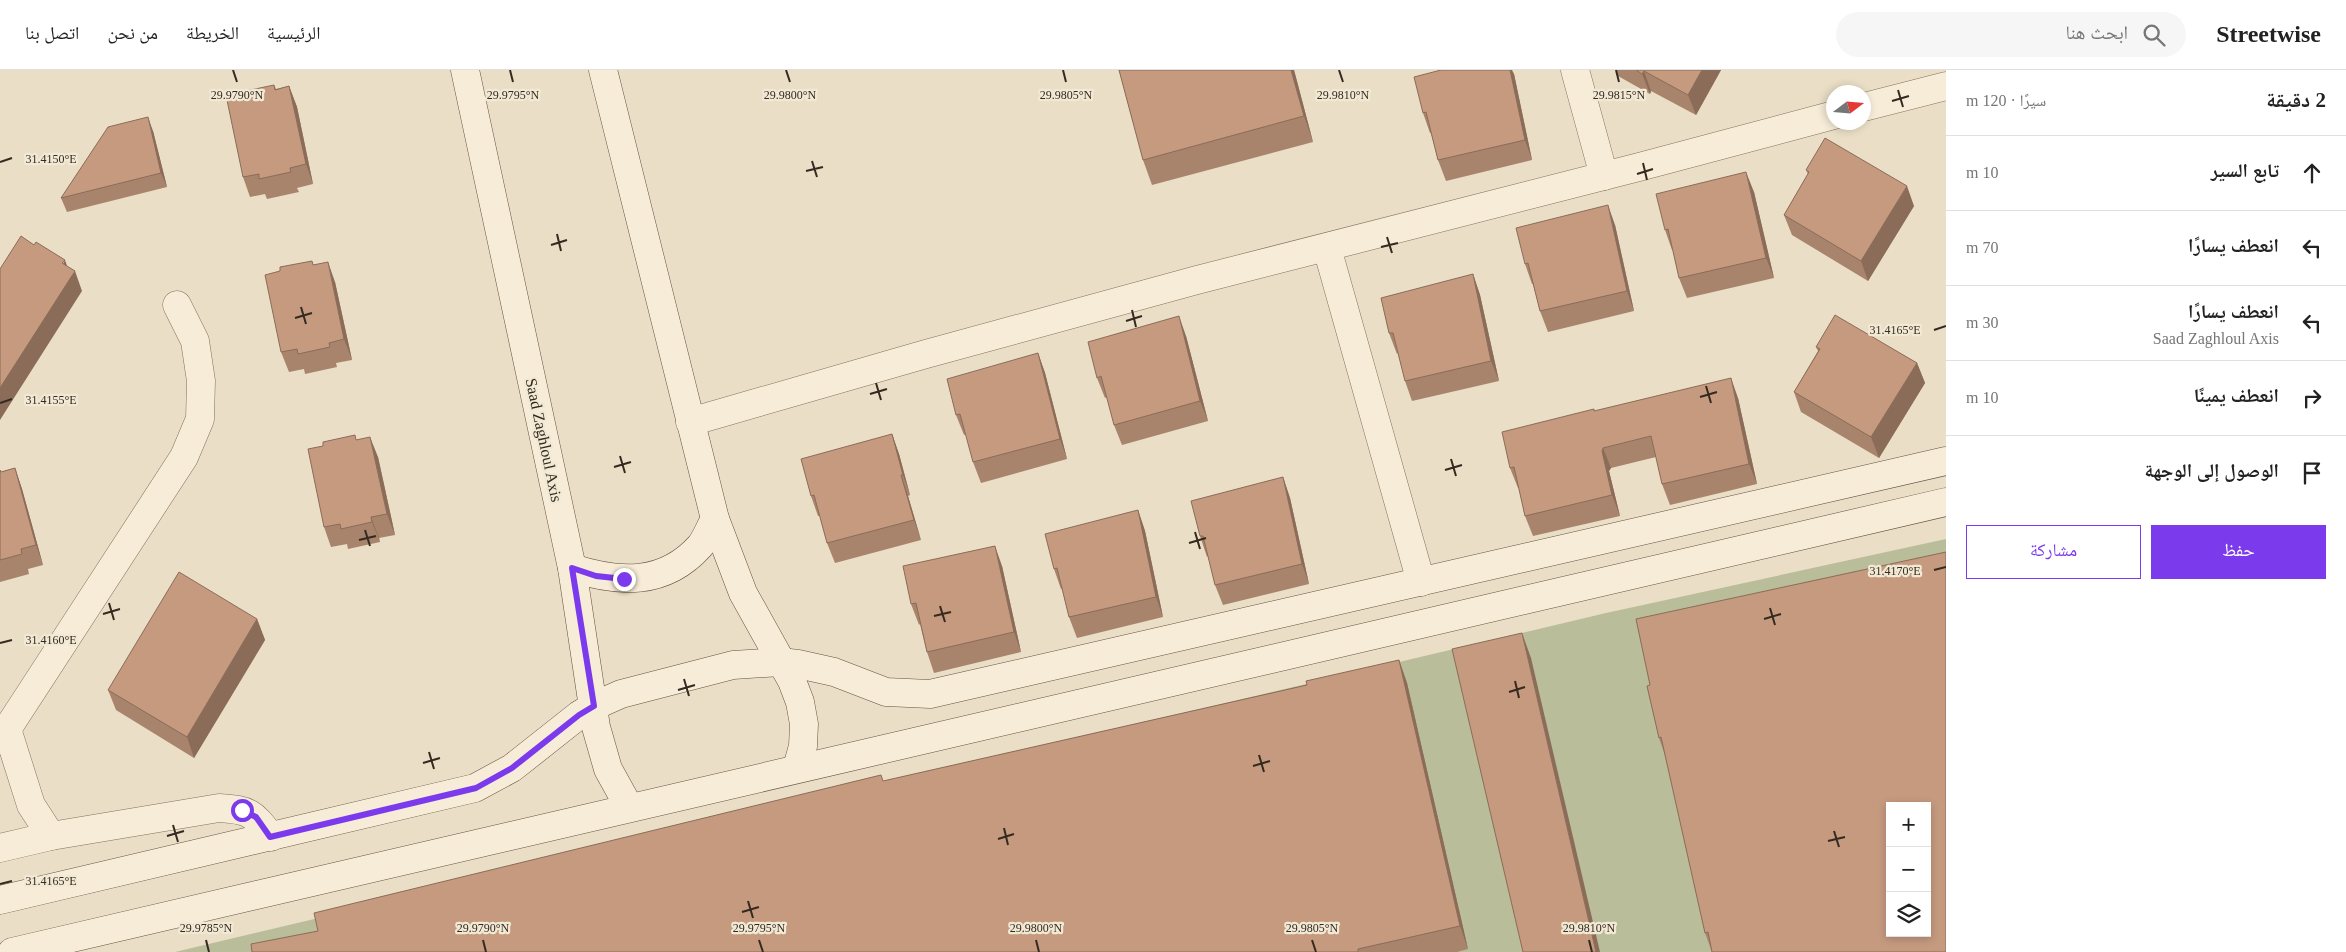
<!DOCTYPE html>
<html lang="ar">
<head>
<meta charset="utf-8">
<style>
  :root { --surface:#fff; --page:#f6f6f6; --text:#222; --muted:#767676; --line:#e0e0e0; --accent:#7c3aed }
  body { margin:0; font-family:"Times New Roman","Noto Naskh Arabic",serif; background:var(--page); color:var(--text); direction:rtl }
  .controls { position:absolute; right:15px; bottom:15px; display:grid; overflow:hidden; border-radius:0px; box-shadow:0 2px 8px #0003 }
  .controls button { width:45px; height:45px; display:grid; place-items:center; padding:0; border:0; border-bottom:1px solid var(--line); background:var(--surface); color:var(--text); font:25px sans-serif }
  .compass { position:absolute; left:1826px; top:15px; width:45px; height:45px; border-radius:50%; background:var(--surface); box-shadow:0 2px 8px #0003; rotate:74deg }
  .stop { position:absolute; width:15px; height:15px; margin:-11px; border:4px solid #7c3aed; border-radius:50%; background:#fff }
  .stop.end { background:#7c3aed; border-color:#fff; box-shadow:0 1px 5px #0008 }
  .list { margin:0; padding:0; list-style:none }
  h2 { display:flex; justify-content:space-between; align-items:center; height:65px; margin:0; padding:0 20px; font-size:21px }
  h2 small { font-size:16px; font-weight:400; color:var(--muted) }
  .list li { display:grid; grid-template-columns:32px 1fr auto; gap:15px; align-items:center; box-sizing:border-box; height:75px; padding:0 20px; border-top:1px solid var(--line) }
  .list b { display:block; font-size:19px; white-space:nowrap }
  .list p { margin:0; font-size:16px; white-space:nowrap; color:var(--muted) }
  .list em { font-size:16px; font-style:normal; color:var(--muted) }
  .actions { display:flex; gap:10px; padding:15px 20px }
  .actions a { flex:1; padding:11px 0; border:1px solid var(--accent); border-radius:0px; text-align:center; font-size:18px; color:var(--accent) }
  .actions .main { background:var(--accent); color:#fff }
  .icon { flex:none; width:28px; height:28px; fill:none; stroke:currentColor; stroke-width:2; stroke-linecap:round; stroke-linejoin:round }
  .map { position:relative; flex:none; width:1946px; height:882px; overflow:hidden; direction:ltr }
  header { display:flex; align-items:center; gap:30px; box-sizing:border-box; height:70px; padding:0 25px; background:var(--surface); border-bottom:1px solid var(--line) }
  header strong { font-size:24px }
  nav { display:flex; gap:28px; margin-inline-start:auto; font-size:18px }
  .search { width:350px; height:45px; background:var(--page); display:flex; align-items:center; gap:12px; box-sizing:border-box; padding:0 18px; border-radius:28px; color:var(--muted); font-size:19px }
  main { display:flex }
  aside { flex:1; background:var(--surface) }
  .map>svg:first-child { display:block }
  .cemetery { fill:#b9bd99; fill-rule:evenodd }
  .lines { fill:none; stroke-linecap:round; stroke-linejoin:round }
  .street-casing { stroke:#84715d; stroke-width:29 }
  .secondary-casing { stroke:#665240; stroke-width:29 }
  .street { stroke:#f6ecd8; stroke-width:28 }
  .secondary { stroke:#f6ecd8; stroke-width:28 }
  .wall { fill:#a9846d }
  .shaded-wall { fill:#8a6c59 }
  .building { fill:#c59a7f; stroke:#8a6c59; fill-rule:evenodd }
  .route { stroke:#7c3aed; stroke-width:6 }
  .ticks { fill:none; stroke:#352a20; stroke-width:2 }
  .labels { text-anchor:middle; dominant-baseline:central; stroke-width:4.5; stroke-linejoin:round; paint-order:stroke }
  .street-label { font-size:16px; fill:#352a20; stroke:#f2e9d5 }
  .ticks-label { font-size:12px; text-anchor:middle; fill:#352a20; stroke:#f2e9d5; stroke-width:4.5; stroke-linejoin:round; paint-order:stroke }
</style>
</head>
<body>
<header>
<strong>Streetwise</strong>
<div class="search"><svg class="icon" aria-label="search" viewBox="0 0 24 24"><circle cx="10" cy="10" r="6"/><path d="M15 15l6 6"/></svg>ابحث هنا</div>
<nav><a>الرئيسية</a><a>الخريطة</a><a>من نحن</a><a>اتصل بنا</a></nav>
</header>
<main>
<aside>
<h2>2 دقيقة<small>سيرًا · 120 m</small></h2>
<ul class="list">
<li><svg class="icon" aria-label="ahead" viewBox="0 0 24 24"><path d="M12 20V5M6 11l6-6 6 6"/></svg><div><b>تابع السير</b></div><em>10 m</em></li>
<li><svg class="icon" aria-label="left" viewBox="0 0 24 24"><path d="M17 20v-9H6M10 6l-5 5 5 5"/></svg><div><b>انعطف يسارًا</b></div><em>70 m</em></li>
<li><svg class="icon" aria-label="left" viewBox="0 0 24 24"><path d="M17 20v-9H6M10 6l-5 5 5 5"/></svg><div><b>انعطف يسارًا</b><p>Saad Zaghloul Axis</p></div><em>30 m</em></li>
<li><svg class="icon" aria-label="right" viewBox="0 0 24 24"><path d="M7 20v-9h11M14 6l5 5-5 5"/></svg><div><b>انعطف يمينًا</b></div><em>10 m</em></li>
<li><svg class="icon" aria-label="arrive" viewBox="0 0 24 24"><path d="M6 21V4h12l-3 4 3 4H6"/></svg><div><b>الوصول إلى الوجهة</b></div></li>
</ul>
<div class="actions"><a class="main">حفظ</a><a>مشاركة</a></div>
</aside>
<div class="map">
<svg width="1946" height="882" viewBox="0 0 1946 882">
  <rect width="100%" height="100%" fill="#eadec6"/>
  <path class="cemetery" d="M1946 469V882H175L1606 543ZM1890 736H1927V863H1890Z"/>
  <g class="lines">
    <defs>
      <g id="street">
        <path d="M1575 0 1604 106"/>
        <path d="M1864 37 1946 16"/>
        <path d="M1327 178 1421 512"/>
        <path d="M690 352 926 284 1197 210 1639 97 1834 45"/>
        <path d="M7 659 31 735 51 766"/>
        <path d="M0 670 184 387 200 349 201 311 195 271 177 235"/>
        <path d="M0 778 51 766 219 738C250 740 252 742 271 767"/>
      </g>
      <g id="secondary">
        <path d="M465 0 572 498 596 657 608 699 629 737"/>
        <path d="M603 0 715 449 743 523 792 611 800 632 804 654 803 676 797 698"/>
        <path d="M572 498C619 513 664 516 700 476 706 469 710 457 715 449"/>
        <path d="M0 830 475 718 512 698 579 645 594 636 621 624 733 595 780 592 798 594 834 602 886 622 930 624 1946 391"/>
        <path d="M12 882 1946 432"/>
      </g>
    </defs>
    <use href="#street" class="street-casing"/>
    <use href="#secondary" class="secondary-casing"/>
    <use href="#street" class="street"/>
    <use href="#secondary" class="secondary"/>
  </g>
  <g class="wall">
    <path d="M1119 0H1294L1313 72 1152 115 1143 90Z"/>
    <path d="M1616 0H1721L1696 45 1651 21 1650 24 1618 6Z"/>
    <path d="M1514 4 1532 90 1446 111 1438 90 1431 63H1430L1423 43Z"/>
    <path d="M274 15 276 19 289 16 297 37 313 114 297 118 299 122 267 129 265 124 250 127 243 107 242 26Z"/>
    <path d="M153 61 167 117 67 142 61 128Z"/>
    <path d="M1806 100 1914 136 1868 211 1792 165 1784 145 1808 104Z"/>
    <path d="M1754 122 1774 208 1687 228 1679 208 1673 180H1672L1665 160Z"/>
    <path d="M1615 155 1634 241 1548 262 1540 241 1533 214H1532L1525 194Z"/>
    <path d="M314 195 335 212 352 290 336 293 337 297 305 304 304 299 289 302 281 282Z"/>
    <path d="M1473 204 1480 225 1499 311 1412 331 1405 311 1398 283 1397 284 1389 263Z"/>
    <path d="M1186 266 1208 351 1122 375 1114 355 1107 327 1105 328 1097 308Z"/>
    <path d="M1816 277 1917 293 1925 313 1879 388 1801 342 1794 322 1818 281Z"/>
    <path d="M1038 283 1045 303 1067 389 981 413 973 392 966 364 964 365 956 345Z"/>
    <path d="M1738 328 1757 414 1670 435 1662 414 1656 387 1611 398 1609 401 1620 446 1533 466 1525 446 1519 418H1518L1510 398 1594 341Z"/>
    <path d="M892 364 899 384 910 425 908 426 921 470 835 493 827 473 820 446H818L811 426Z"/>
    <path d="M357 370 378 387 395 465 379 468 380 472 348 479 347 474 331 477 324 457Z"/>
    <path d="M15 398 22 419 43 495 28 499 29 504 0 512V400L1 402Z"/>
    <path d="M1283 407 1290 428 1309 514 1223 535 1215 515 1208 486 1207 487 1200 466Z"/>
    <path d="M1138 440 1145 461 1163 547 1077 568 1069 547 1062 519H1061L1054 499Z"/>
    <path d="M1002 496 1021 582 934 603 927 582 920 554 919 555 911 534Z"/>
    <path d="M257 549 265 570 194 688 116 640 108 620Z"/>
    <path d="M1399 590 1407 613 1468 879 1457 882H252L318 861 884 711 1307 615Z"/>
    <path d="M1647 616 1946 882H1712L1705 863 1666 688 1659 668Z"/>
  </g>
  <g class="shaded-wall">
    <path d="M1291 0H1294L1313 72 1304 46Z"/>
    <path d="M1510 0H1512L1514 4 1532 90 1525 70Z"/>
    <path d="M1702 0H1721L1696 45 1688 25Z"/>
    <path d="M1644 1 1651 21 1650 24 1642 4Z"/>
    <path d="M289 16 297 37 313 114 306 94Z"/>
    <path d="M148 47 153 61 167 117 161 103Z"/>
    <path d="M1746 102 1754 122 1774 208 1766 188Z"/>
    <path d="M1907 116 1914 136 1868 211 1861 191Z"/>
    <path d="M1608 135 1615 155 1634 241 1627 221Z"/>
    <path d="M65 190 71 207 75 201 82 221 0 350V318Z"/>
    <path d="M328 192 335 212 352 290 344 269Z"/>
    <path d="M1473 204 1480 225 1499 311 1491 291Z"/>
    <path d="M1179 246 1186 266 1208 351 1200 331Z"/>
    <path d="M1038 283 1045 303 1067 389 1060 369Z"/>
    <path d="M1917 293 1925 313 1879 388 1871 367Z"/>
    <path d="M1731 308 1738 328 1757 414 1749 394Z"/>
    <path d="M892 364 899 384 910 425 903 405Z"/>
    <path d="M370 367 378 387 395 465 387 444Z"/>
    <path d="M1603 378 1611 398 1609 401 1620 446 1612 425 1602 381Z"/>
    <path d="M15 398 22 419 43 495 36 475Z"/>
    <path d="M901 405 908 426 921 470 914 450Z"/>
    <path d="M1283 407 1290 428 1309 514 1302 494Z"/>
    <path d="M1138 440 1145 461 1163 547 1156 527Z"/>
    <path d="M371 447 379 468 380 472 372 452Z"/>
    <path d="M995 476 1002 496 1021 582 1014 562Z"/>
    <path d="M257 549 265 570 194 688 187 667Z"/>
    <path d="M1522 563 1531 588 1600 882H1596Z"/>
    <path d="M1399 590 1407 613 1468 879 1460 856Z"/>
  </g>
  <g class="building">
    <path d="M1119 0H1291L1304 46 1143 90Z"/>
    <path d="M1441 0H1510L1525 70 1438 90 1426 42 1423 43 1414 7Z"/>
    <path d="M1636 0H1702L1688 25 1644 1 1642 4Z"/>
    <path d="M274 15 275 20 289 16 306 94 290 98 291 102 259 109V104L243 107 227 30 242 26 241 22Z"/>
    <path d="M148 47 161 103 61 128 108 57Z"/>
    <path d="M1825 68 1907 116 1861 191 1784 145 1809 102 1806 100Z"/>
    <path d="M1746 102 1766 188 1679 208 1668 159 1665 160 1656 124Z"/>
    <path d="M1608 135 1627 221 1540 241 1528 193 1525 194 1516 158Z"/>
    <path d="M21 166 34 175 36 172 65 190 62 193 75 201 0 318V199Z"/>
    <path d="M312 191 313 195 328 192 344 269 329 273 330 277 298 284 297 279 281 282 265 205 280 201V197Z"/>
    <path d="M1473 204 1491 291 1405 311 1393 263H1389L1381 228Z"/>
    <path d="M1835 245 1917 293 1871 367 1794 322 1820 279 1816 277Z"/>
    <path d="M1179 246 1200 331 1114 355 1101 306 1097 308 1088 272Z"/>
    <path d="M1038 283 1060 369 973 392 960 344 956 345 947 309Z"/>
    <path d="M1731 308 1749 394 1662 414 1651 366 1603 378 1602 381 1612 425 1525 446 1514 397 1510 398 1502 362 1594 339V341Z"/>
    <path d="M892 364 903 405H901L914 450 827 473 814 425 811 426 801 389Z"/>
    <path d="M355 365 356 370 370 367 387 444 371 447 372 452 341 459 340 454 324 457 308 379 323 376V372Z"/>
    <path d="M15 398 36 475 21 479 22 484 0 490V400L1 402Z"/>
    <path d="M1283 407 1302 494 1215 515 1203 466H1200L1191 431Z"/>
    <path d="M1138 440 1156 527 1069 547 1057 498 1054 499 1045 464Z"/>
    <path d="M995 476 1014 562 927 582 916 533 911 534 903 496Z"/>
    <path d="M1946 482V882H1712L1708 862 1705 863 1661 667 1659 668 1647 616 1650 615 1636 549ZM1890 736H1927V863H1890Z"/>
    <path d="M179 502 257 549 187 667 108 620Z"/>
    <path d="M1522 563 1596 882H1523L1452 579Z"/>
    <path d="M1399 590 1460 856 1358 879V882H252L251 874 318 861 314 843 881 705 883 711 1307 615 1306 611Z"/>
  </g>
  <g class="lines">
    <path class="route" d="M242 740 256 747 270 767 476 718 512 698 579 645 594 636 572 498 596 506 624 509"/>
  </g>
  <path class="ticks" d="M233 0 237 12M510 0 513 12M786 0 790 12M1063 0 1066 12M1339 0 1343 12M1616 0 1619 12M1898 20 1903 37M1892 31 1909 26M812 91 817 107M0 92 12 88M1643 93 1647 110M806 101 823 97M1637 104 1653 99M557 164 561 181M1387 167 1392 183M551 175 567 170M1381 177 1398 173M301 237 306 254M1132 240 1136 257M295 248 312 243M1126 251 1142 246M1934 260 1946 256M876 313 881 330M1706 316 1711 333M870 324 887 319M1700 327 1717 322M0 333 12 329M620 386 625 403M1451 389 1456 406M614 397 631 392M1445 400 1462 395M365 460 370 476M1195 462 1200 479M359 470 376 466M1189 473 1206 468M1934 500 1946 497M109 533 114 550M940 536 945 552M1770 538 1775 555M103 544 120 539M934 546 951 542M1764 549 1781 544M0 573 12 570M684 609 689 626M1515 611 1519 628M678 620 695 615M1509 622 1525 617M429 682 434 699M1259 685 1264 702M423 693 440 688M1253 696 1270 691M173 755 178 772M1004 758 1008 775M1834 761 1839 777M167 766 184 761M998 769 1014 764M1828 771 1845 767M0 814 12 811M748 831 753 848M742 842 759 837M206 870 209 882M483 870 486 882M759 870 763 882M1036 870 1039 882M1312 870 1316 882M1589 870 1592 882"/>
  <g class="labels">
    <g class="street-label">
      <text transform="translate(544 370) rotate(78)">Saad Zaghloul Axis</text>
    </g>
  </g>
  <g class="ticks-label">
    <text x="237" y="29">29.9790°N</text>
    <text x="513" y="29">29.9795°N</text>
    <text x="790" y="29">29.9800°N</text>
    <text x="1066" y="29">29.9805°N</text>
    <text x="1343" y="29">29.9810°N</text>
    <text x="1619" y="29">29.9815°N</text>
    <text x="51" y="93">31.4150°E</text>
    <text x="1895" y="264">31.4165°E</text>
    <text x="51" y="334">31.4155°E</text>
    <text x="1895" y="505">31.4170°E</text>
    <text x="51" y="574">31.4160°E</text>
    <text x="51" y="815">31.4165°E</text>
    <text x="206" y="862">29.9785°N</text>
    <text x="483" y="862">29.9790°N</text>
    <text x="759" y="862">29.9795°N</text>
    <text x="1036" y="862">29.9800°N</text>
    <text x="1312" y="862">29.9805°N</text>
    <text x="1589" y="862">29.9810°N</text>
  </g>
</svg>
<div class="controls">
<button>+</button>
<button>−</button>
<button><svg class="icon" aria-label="layers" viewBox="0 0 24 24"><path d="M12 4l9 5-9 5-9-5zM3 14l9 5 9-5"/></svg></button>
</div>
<svg class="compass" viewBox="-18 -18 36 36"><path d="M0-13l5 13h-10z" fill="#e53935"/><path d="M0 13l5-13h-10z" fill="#767676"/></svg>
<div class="stop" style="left:242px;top:740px"></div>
<div class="stop end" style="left:624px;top:509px"></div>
</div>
</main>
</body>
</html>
